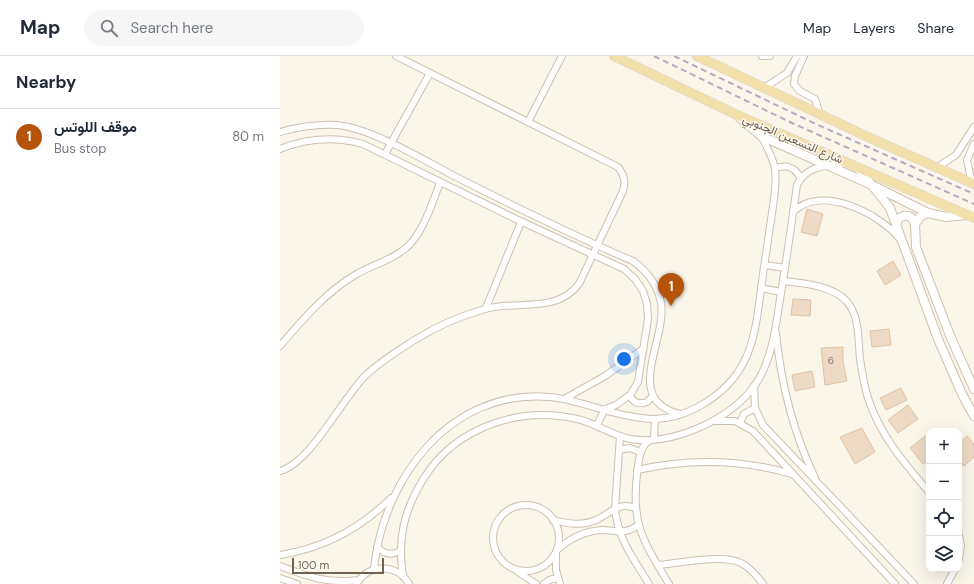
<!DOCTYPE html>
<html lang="en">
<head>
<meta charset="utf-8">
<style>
  :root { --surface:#fff; --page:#f6f6f7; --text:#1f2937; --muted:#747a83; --line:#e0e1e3; --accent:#b45309 }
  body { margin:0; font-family:"DM Sans",Vazirmatn,sans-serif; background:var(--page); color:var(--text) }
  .controls { position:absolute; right:12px; bottom:12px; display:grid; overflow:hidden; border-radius:8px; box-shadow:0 4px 16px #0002 }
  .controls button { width:36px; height:36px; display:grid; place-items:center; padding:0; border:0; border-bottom:1px solid var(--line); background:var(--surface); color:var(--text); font:20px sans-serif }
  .scale { position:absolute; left:12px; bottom:10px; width:92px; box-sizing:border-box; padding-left:4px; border:2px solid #736150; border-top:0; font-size:11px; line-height:14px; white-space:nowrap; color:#736150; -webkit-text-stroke:3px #fdfaf0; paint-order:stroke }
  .you { position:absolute; left:344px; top:303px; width:14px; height:14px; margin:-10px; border:3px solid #fff; border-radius:50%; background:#1a73e8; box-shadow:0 0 0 6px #1a73e833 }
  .badge { display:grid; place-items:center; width:26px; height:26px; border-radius:50%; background:var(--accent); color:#fff; font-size:13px; font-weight:700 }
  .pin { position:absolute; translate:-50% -33px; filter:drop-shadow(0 1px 2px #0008) }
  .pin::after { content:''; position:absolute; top:21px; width:14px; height:12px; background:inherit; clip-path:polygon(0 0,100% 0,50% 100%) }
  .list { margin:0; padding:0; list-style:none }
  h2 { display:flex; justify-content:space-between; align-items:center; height:52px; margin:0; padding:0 16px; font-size:17px }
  h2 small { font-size:13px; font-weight:400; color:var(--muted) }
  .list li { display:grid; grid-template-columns:26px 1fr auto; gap:12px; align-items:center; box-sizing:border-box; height:56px; padding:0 16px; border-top:1px solid var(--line) }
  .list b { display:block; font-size:15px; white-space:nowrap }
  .list p { margin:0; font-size:13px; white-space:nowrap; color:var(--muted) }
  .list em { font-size:13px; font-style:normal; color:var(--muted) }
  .icon { flex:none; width:22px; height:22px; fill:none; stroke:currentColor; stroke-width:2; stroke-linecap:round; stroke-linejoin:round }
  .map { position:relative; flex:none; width:694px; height:528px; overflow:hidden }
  header { display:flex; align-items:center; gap:24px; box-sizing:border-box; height:56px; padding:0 20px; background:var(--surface); border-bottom:1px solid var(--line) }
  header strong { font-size:19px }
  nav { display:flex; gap:22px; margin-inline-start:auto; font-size:14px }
  .search { width:280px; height:36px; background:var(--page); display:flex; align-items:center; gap:10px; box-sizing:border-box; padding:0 14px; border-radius:22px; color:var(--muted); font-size:15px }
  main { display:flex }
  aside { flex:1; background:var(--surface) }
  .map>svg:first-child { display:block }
  .building { fill:#eddac4; stroke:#dec3a6 }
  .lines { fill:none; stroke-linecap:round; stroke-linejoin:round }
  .street-casing { stroke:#ccc0b1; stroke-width:8 }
  .secondary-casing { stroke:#cec1ae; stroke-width:10 }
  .primary-casing { stroke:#d8d3ce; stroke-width:10 }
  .street { stroke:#fff; stroke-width:6 }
  .secondary { stroke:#fff; stroke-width:8 }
  .primary { stroke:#f2e0aa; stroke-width:9 }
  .rail { stroke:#bba9c4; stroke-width:2; stroke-dasharray:6 4; stroke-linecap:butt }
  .labels { text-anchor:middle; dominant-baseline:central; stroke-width:3; stroke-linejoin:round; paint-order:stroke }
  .number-label { font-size:10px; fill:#927f6d }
  .street-label { font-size:12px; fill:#736150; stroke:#fdfaf0 }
</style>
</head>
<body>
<header>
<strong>Map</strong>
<div class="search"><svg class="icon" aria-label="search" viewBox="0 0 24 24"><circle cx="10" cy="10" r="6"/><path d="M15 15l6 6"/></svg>Search here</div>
<nav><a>Map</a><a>Layers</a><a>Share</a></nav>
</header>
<main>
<aside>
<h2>Nearby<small></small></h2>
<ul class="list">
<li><span class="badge">1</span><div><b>موقف اللوتس</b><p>Bus stop</p></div><em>80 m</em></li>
</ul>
</aside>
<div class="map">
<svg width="694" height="528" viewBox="0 0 694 528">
  <rect width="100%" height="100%" fill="#faf6ea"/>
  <g class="building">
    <path d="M527 153 543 158 537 180 521 176Z"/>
    <path d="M613 205 621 219 605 229 597 215Z"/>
    <path d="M513 243 531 244 530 260 511 259Z"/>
    <path d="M609 273 611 289 592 291 590 275Z"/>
    <path d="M563 291V305L567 325 545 329 541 292Z"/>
    <path d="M532 315 535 331 515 335 512 319Z"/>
    <path d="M621 332 627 344 606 354 600 342Z"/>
    <path d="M628 349 638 363 618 377 608 364Z"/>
    <path d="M582 372 595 396 575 408 560 381Z"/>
    <path d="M649 377V403L643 408 630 392Z"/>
    <path d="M687 380 694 388V401L684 410 679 405V388Z"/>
  </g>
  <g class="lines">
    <defs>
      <g id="street">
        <path d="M482 0H490"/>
        <path d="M524 0 515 20 514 28 520 35 535 43 540 59"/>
        <path d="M484 32 507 17 517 0"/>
        <path d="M248 66 282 0"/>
        <path d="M0 76C18 71 38 68 57 69 91 72 144 104 176 121 234 150 293 180 353 205 368 216 378 229 381 247 387 285 342 344 400 358"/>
        <path d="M0 93C28 82 54 80 83 88L236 163 344 213 355 223 363 235 367 248 368 263 359 319 358 326 350 339 336 349 325 353 317 369"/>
        <path d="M105 98 150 17"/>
        <path d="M495 112C506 109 514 110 520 121"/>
        <path d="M656 112 676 99 694 71"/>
        <path d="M692 128 687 104 694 88"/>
        <path d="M513 156C541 128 599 157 620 183"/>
        <path d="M485 209 505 212"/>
        <path d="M503 225C523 227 555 230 568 247 580 262 578 285 580 303 582 316 584 329 588 342 600 379 624 407 649 436"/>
        <path d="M481 232 501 236"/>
        <path d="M206 252 241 166"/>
        <path d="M496 277C501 328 513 376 535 422"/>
        <path d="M0 290C23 263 45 237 75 219 93 208 117 203 131 187 145 171 152 147 160 127"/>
        <path d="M474 330 475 352 483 369 634 528"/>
        <path d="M350 339C353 347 359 349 367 346L373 340"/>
        <path d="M284 343 325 320 363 293"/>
        <path d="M375 363 374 383C361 387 360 398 358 410 350 465 361 482 389 528"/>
        <path d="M435 365H455L473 375 615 528"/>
        <path d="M460 367 464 358 475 352"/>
        <path d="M340 380 335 452C337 481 354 504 369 528"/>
        <path d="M339 394 350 392 360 396"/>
        <path d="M357 414C410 402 460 403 512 418"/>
        <path d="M0 415C30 407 61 345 84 321 98 307 116 296 133 285 155 271 180 260 205 253 238 244 276 258 299 228L343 135C346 125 344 119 338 111L116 0"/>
        <circle cx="246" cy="482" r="33"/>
        <path d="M273 464C288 468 302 470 316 464 330 458 338 445 355 452"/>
        <path d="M679 479 681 490 679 503"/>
        <path d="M97 491C104 498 111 500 120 495"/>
        <path d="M277 494C290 482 304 475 322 474 336 474 346 479 358 469"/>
        <path d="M276 497V514L280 528"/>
        <path d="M0 499C44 492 80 473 111 442"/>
        <path d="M378 509C398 507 444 498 461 507 470 511 477 520 483 528"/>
        <path d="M0 510C29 521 48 528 79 524"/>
        <path d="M94 513C103 423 170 332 270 341 301 344 330 359 362 362 381 365 401 360 418 351 475 320 475 276 483 218 486 198 489 177 492 157 494 142 497 128 495 113 493 101 487 91 481 80"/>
        <path d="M237 515 256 528"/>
        <path d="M123 520C117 483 124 454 144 422 176 371 239 350 297 363 316 367 332 380 351 383 393 390 451 363 475 329 493 303 496 268 501 237 507 201 512 165 517 129 526 109 548 110 567 107"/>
        <path d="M0 522 17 528"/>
        <path d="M77 527C89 507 118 508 129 528"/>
        <path d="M264 528 269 524 278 522"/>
        <path d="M667 528 675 513"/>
      </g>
      <g id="secondary">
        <path d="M459 61 481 80 592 129 648 157 666 161 686 159"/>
        <path d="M578 112 610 152 658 283 682 338 694 360"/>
        <path d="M648 157 641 160 635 168 636 191 671 282 694 333"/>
        <path d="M616 170C617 161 623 158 631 161L635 168"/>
      </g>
      <g id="primary">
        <path d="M334 0 455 58 694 162"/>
        <path d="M417 0 590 82 694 128"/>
      </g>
    </defs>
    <use href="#street" class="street-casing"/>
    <use href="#secondary" class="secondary-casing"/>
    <use href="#primary" class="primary-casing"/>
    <use href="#street" class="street"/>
    <use href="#secondary" class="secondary"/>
    <use href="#primary" class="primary"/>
    <g class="rail">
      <path d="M374 0 512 67 694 148"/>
      <path d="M394 0 538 69 694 138"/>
    </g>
  </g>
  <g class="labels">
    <g class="number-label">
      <text x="551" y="304">6</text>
    </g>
    <g class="street-label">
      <text transform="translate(513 83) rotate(23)">شارع التسعين الجنوبي</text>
    </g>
  </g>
</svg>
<div class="controls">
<button>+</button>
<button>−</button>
<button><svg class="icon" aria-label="locate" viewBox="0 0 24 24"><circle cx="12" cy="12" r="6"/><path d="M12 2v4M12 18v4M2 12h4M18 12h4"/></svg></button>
<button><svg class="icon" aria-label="layers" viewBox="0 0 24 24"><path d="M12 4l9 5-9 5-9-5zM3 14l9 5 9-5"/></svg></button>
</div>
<div class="scale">100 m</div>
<div class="you"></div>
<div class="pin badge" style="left:391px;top:250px">1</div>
</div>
</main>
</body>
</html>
